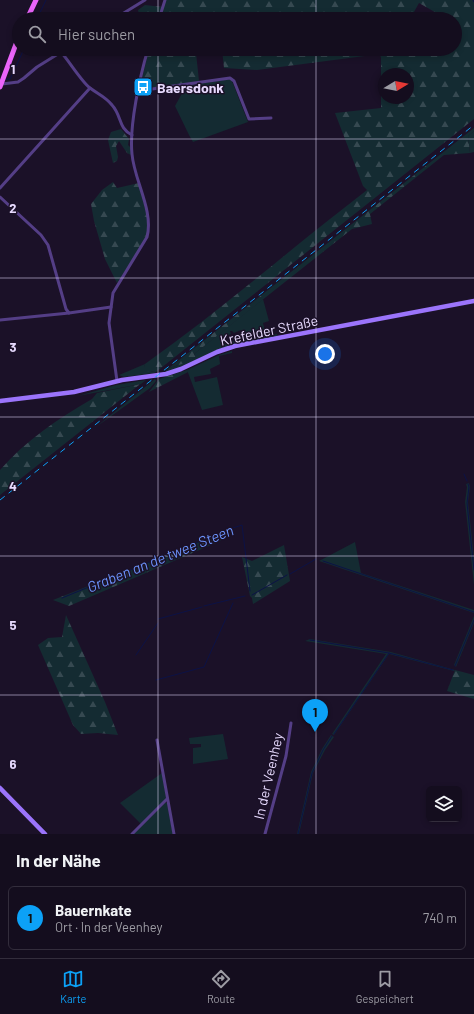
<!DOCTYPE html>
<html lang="de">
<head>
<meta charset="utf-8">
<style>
  :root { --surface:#140d1e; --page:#1d1627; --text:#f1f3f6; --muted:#9d9ca4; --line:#332d3c; --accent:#0ca1f7 }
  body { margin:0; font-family:Barlow,sans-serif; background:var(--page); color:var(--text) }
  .controls { position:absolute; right:12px; bottom:12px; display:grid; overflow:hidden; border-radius:6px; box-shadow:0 2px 6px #0003 }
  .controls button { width:36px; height:36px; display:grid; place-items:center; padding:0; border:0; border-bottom:1px solid var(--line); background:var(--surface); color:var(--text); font:20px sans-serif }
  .compass { position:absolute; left:378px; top:68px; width:36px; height:36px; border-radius:50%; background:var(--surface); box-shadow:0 2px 6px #0003; rotate:80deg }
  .you { position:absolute; left:325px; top:354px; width:14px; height:14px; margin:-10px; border:3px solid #fff; border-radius:50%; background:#1a73e8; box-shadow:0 0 0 6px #1a73e833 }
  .badge { display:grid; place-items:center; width:26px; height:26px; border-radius:50%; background:var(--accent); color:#111; font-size:13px; font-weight:700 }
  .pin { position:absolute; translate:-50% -33px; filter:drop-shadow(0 1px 2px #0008) }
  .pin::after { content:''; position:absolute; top:21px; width:14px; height:12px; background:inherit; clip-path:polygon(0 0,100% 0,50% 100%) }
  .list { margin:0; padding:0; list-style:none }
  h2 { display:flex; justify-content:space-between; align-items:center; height:52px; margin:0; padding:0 16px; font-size:17px }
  h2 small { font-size:13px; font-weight:400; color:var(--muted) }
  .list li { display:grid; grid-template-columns:26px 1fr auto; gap:12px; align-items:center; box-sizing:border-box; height:64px; margin:0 8px 8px; padding:0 8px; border:1px solid var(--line); border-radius:6px }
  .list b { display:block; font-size:15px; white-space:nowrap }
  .list p { margin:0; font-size:13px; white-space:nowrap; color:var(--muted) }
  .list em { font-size:13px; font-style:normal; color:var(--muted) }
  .icon { flex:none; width:22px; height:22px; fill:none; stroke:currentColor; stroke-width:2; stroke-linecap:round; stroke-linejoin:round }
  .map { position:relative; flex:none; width:474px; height:834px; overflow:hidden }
  .search { position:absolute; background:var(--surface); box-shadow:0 2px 6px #0003; left:12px; right:12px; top:12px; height:44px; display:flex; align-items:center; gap:10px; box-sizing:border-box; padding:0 14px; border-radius:22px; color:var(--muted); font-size:15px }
  .sheet { height:124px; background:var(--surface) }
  nav { display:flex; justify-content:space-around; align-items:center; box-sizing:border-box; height:56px; border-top:1px solid var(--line); background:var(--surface); font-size:11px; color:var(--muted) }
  nav a { display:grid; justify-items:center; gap:2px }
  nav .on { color:var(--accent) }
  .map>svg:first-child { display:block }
  .green { fill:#142b32 }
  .forest { fill:url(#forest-firs); fill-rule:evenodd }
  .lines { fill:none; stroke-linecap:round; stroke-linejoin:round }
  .stream { stroke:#0c1246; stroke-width:1 }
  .street { stroke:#543e86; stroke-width:3 }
  .secondary { stroke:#9b74fb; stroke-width:4.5 }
  .primary { stroke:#ea64fa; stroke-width:5 }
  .rail { stroke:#0ca1f7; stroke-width:1; stroke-dasharray:6 5; stroke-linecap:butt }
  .grid { fill:none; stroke:#e7dafe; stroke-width:1; stroke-opacity:0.55 }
  .labels { text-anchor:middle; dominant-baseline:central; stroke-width:3; stroke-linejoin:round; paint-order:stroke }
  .poi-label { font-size:14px; font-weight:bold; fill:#e7dafe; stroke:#1b1128; text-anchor:start }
  .street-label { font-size:14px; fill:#e7dafe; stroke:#1b1128 }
  .water-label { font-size:15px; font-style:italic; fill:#6b92fa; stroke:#1b1128 }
  .grid-label { font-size:13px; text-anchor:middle; font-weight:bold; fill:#e7dafe; stroke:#1b1128; stroke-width:3; stroke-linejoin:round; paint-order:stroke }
</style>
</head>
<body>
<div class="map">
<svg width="474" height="834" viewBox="0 0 474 834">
  <defs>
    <pattern id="forest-firs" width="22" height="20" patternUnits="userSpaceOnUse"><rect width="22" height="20" fill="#142b32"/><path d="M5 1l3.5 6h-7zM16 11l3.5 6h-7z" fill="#364951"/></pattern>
  </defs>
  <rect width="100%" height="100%" fill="#1b1128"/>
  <g class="green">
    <path d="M229 79 232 81 248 122 193 142 189 135 175 106 186 86Z"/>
    <path d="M474 131V152L470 153 468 136Z"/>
    <path d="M263 299 269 321 263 323 266 336 277 334V336L238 344 236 341 243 339V332L241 330 234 333 232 331H230L231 334 221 338 224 344 234 341 235 344C210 350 189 366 165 372L169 368 176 366 196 357 194 354Z"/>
    <path d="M232 351V353L219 356 220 364 210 369 211 374 194 377 195 382 217 377 223 405 202 410 187 370 219 355Z"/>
    <path d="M145 364 144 367 152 372H156L154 373 124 377 119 375Z"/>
    <path d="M146 380 141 384 78 396 116 385Z"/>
    <path d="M469 483 470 487 468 502 474 558V585L465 502 467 487 466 484Z"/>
    <path d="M355 542 361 573 474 610V613L319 561Z"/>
    <path d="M474 616V623L456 667 454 665Z"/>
    <path d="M310 639 391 652 455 670 454 671 389 654 334 735 332 734 386 654 305 641Z"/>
    <path d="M223 734 228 759 193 764V748L201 747V744H190L189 738Z"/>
    <path d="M331 735 334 737 325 750 313 773 299 834H297L311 772 322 749Z"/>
    <path d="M162 773 166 797 165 801 141 824 120 803Z"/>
    <path d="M165 803H167L173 834H133Z"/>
  </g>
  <g class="forest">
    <path d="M166 0H474V119L156 372 145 371 144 367 145 364C197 327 246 287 295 247 318 228 343 209 367 190L363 186 335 113 381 108V58L380 54 257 70 224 68 222 49H455V19H448L450 16 442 12 440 15 419 3 410 19H140L138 10 145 5 162 7ZM384 74H408V98H384Z"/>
    <path d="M149 49H220L196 53 199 81 139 91Z"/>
    <path d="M474 128V131L468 136 470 153 444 155 370 214 372 224 352 229 194 354 196 357 182 364 169 368Z"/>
    <path d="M121 129 129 139 128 145 131 148V155L127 153 119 141 116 146 118 157 117 161 113 163 108 140 111 132Z"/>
    <path d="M113 182 117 188 139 183 148 221 147 237 117 283 105 259 94 221 91 204 102 190Z"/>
    <path d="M187 370 188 372 149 392 159 379Z"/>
    <path d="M155 379 156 381 150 388 96 427Z"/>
    <path d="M141 384 139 385 0 495V470C26 440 58 419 92 399L97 393Z"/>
    <path d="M223 531 226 537 218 542 69 606 53 600 164 556Z"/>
    <path d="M284 545 290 581 253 604 252 598 250 596 242 557 252 561Z"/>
    <path d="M66 615 105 702 118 735 98 733 81 734 73 725 38 645 48 638 62 637Z"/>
    <path d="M455 670 474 675V699L447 691Z"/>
  </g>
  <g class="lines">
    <g class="stream">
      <path d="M473 0 474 2"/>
      <path d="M37 19 46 0"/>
      <path d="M5 79H10L24 49"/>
      <path d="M464 474 467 481"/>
      <path d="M468 484 469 487 467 503 474 570"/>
      <path d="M323 561 474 612"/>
      <path d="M290 574 316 559"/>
      <path d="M252 595 287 575"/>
      <path d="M62 598 230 529 242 525 250 591"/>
      <path d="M204 606 245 596"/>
      <path d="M158 619 202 607"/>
      <path d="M310 640 389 653"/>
      <path d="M136 655 158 623"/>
      <path d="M455 666 474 620"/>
      <path d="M156 680 204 667 233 603"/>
      <path d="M334 734 389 653 453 670"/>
      <path d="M298 834 312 773 323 750 332 736"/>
    </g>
    <g class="street">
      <path d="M114 19 145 0"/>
      <path d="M159 19 165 0"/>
      <path d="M61 52C69 61 82 82 90 88 98 94 106 97 112 105 122 116 118 128 132 135"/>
      <path d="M2 84 18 82 24 78 37 67 66 49"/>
      <path d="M138 91 230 78 234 81 249 119 271 118"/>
      <path d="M0 188 90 88"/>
      <path d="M0 197 41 235 48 245 66 309 69 313 111 307"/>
      <path d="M0 320 69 313"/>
      <path d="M117 381 109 323 113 293 147 237C154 211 134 180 132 154 129 126 140 76 148 49"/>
      <path d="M157 740 174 834"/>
      <path d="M132 834 167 799"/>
      <path d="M265 834 286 756 291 723"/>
    </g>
    <g class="secondary">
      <path d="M0 401 74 392 122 380 166 374 181 369 217 352 235 346 474 301"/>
      <path d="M0 788 45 834"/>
    </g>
    <g class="primary">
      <path d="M27 19 36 0"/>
      <path d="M0 87 19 36"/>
    </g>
    <path class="rail" d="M0 500 474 125"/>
  </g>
  <path class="grid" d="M158 0V19M316 0V19M158 49V834M316 49V834M0 139H474M0 278H474M0 417H474M0 556H474M0 695H474"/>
  <defs>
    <symbol id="bus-square" viewBox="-11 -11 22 22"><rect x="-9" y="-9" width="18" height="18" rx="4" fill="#0ca1f7" stroke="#1b1128"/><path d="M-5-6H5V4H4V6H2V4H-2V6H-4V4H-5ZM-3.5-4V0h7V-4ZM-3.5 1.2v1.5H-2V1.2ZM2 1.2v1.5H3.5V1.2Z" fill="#fff"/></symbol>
  </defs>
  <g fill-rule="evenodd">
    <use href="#bus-square" x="132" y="76" width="22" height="22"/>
  </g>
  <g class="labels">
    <g class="poi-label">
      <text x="157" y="87">Baersdonk</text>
    </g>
    <g class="street-label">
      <text transform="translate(269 330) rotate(-12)">Krefelder Straße</text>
      <text transform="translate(268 776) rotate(-77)">In der Veenhey</text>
    </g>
    <g class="water-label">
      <text transform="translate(160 558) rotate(-22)">Graben an de twee Steen</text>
    </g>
  </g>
  <g class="grid-label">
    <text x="13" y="74">1</text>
    <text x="13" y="213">2</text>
    <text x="13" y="352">3</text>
    <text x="13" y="491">4</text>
    <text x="13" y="630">5</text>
    <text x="13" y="769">6</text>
  </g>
</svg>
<div class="controls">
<button><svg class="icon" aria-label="layers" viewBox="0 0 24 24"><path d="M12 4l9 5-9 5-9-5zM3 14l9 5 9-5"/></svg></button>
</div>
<svg class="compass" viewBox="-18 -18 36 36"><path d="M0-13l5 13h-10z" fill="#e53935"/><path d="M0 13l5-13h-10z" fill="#9d9ca4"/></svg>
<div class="you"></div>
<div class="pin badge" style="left:315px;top:732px">1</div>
<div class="search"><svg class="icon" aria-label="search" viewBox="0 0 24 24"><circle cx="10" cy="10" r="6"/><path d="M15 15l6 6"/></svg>Hier suchen</div>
</div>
<section class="sheet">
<h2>In der Nähe<small></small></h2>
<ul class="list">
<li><span class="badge">1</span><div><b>Bauernkate</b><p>Ort · In der Veenhey</p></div><em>740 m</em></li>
</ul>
</section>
<nav>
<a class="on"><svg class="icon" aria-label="map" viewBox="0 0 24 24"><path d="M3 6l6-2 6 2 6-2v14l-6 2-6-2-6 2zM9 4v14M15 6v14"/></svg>Karte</a>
<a><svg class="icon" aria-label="directions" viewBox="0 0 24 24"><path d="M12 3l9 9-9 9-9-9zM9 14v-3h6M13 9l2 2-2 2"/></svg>Route</a>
<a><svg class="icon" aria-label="saved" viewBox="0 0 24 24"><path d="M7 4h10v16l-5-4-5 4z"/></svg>Gespeichert</a>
</nav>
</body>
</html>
